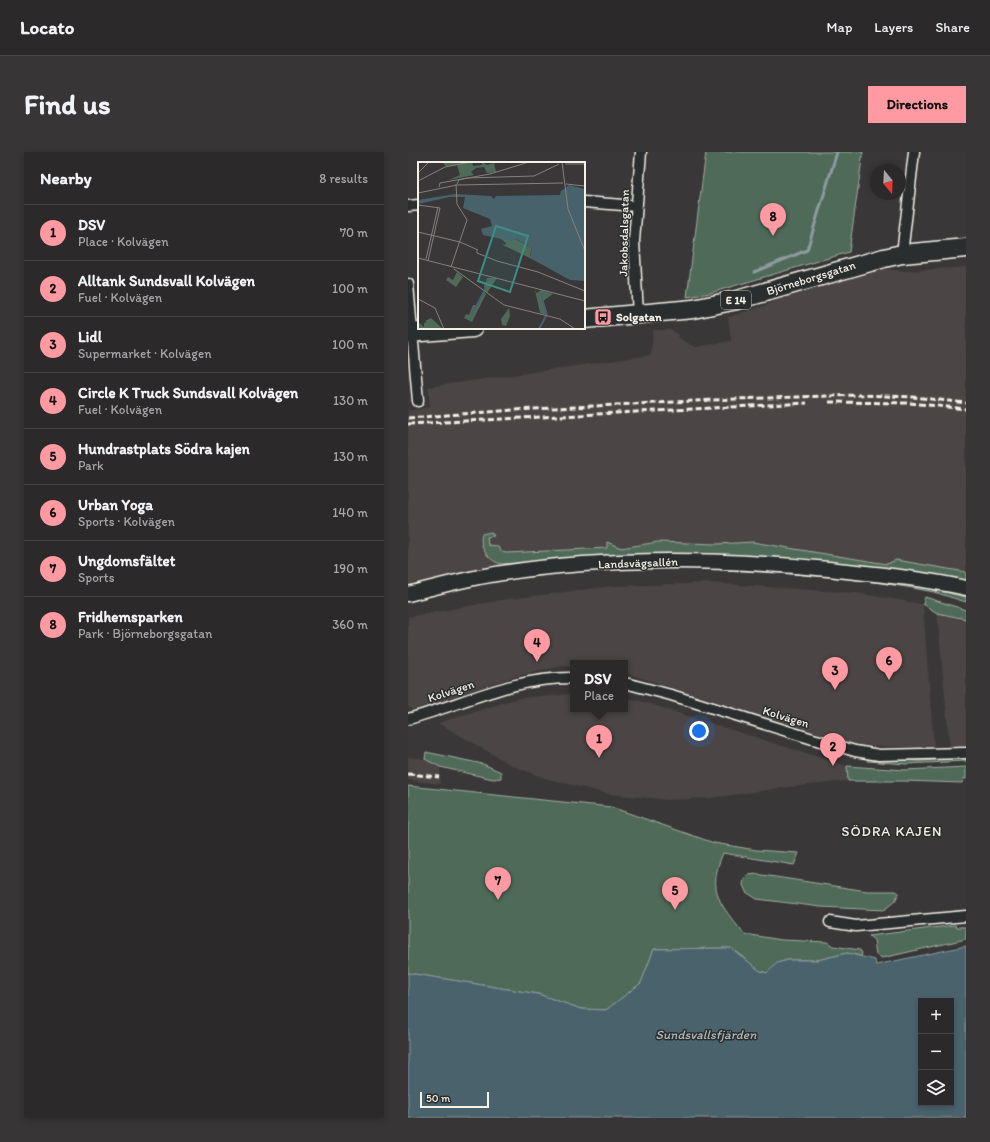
<!DOCTYPE html>
<html lang="en">
<head>
<meta charset="utf-8">
<style>
  :root { --surface:#2b292a; --page:#373536; --text:#f1f3f6; --muted:#a6a6a8; --line:#474547; --accent:#ff9aa2 }
  body { margin:0; font-family:Itim,sans-serif; background:var(--page); color:var(--text) }
  .controls { position:absolute; right:12px; bottom:12px; display:grid; overflow:hidden; border-radius:0px; box-shadow:0 2px 6px #0003 }
  .controls button { width:36px; height:36px; display:grid; place-items:center; padding:0; border:0; border-bottom:1px solid var(--line); background:var(--surface); color:var(--text); font:20px sans-serif }
  .compass { position:absolute; left:462px; top:12px; width:36px; height:36px; border-radius:50%; background:var(--surface); box-shadow:0 2px 6px #0003; rotate:162deg }
  .scale { position:absolute; left:12px; bottom:10px; width:69px; box-sizing:border-box; padding-left:4px; border:2px solid #f4f1e8; border-top:0; font-size:11px; line-height:14px; white-space:nowrap; color:#f4f1e8; -webkit-text-stroke:3px #2a2d2e; paint-order:stroke }
  .you { position:absolute; left:291px; top:579px; width:14px; height:14px; margin:-10px; border:3px solid #fff; border-radius:50%; background:#1a73e8; box-shadow:0 0 0 6px #1a73e833 }
  .badge { display:grid; place-items:center; width:26px; height:26px; border-radius:50%; background:var(--accent); color:#111; font-size:13px; font-weight:700 }
  .pin { position:absolute; translate:-50% -33px; filter:drop-shadow(0 1px 2px #0008) }
  .pin::after { content:''; position:absolute; top:21px; width:14px; height:12px; background:inherit; clip-path:polygon(0 0,100% 0,50% 100%) }
  .popup { position:absolute; left:162px; top:508px; width:58px; height:52px; box-sizing:border-box; display:grid; place-content:center; border-radius:0px; background:var(--surface); filter:drop-shadow(0 1px 3px #0005); font-size:13px; white-space:nowrap; color:var(--muted) }
  .popup b { font-size:15px; color:var(--text) }
  .popup::after { content:''; position:absolute; left:50%; top:100%; margin-left:-8px; border:8px solid transparent; border-top-color:var(--surface) }
  .list { margin:0; padding:0; list-style:none }
  h2 { display:flex; justify-content:space-between; align-items:center; height:52px; margin:0; padding:0 16px; font-size:17px }
  h2 small { font-size:13px; font-weight:400; color:var(--muted) }
  .list li { display:grid; grid-template-columns:26px 1fr auto; gap:12px; align-items:center; box-sizing:border-box; height:56px; padding:0 16px; border-top:1px solid var(--line) }
  .list b { display:block; font-size:15px; white-space:nowrap }
  .list p { margin:0; font-size:13px; white-space:nowrap; color:var(--muted) }
  .list em { font-size:13px; font-style:normal; color:var(--muted) }
  .icon { flex:none; width:22px; height:22px; fill:none; stroke:currentColor; stroke-width:2; stroke-linecap:round; stroke-linejoin:round }
  .map { position:relative; flex:none; width:558px; height:966px; overflow:hidden; border-radius:0px }
  header { display:flex; align-items:center; gap:24px; box-sizing:border-box; height:56px; padding:0 20px; background:var(--surface); border-bottom:1px solid var(--line) }
  header strong { font-size:19px }
  nav { display:flex; gap:22px; margin-inline-start:auto; font-size:14px }
  .intro { display:flex; align-items:center; justify-content:space-between; box-sizing:border-box; height:96px; padding:0 24px }
  h1 { margin:0; font-size:28px }
  .button { padding:10px 18px; border-radius:0px; background:var(--accent); color:#111; font-size:14px; font-weight:700 }
  main { display:flex; gap:24px; padding:0 24px }
  aside { flex:1; background:var(--surface); border-radius:0px; box-shadow:0 2px 6px #0003 }
  .map>svg:first-child { display:block }
  .built { fill:#4b4444 }
  .green { fill:#506a59; stroke:#a2aea0 }
  .water { fill:#48626c; stroke:#8d9b9e; fill-rule:evenodd }
  .lines { fill:none; stroke-linecap:round; stroke-linejoin:round }
  .stream { stroke:#8d9b9e; stroke-width:3 }
  .street-casing { stroke:#f4f1e8; stroke-width:13 }
  .secondary-casing { stroke:#f4f1e8; stroke-width:17 }
  .highway-casing { stroke:#f4f1e8; stroke-width:21 }
  .street { stroke:#2a2d2e; stroke-width:10 }
  .secondary { stroke:#2a2d2e; stroke-width:14 }
  .highway { stroke:#2a2d2e; stroke-width:18 }
  .rail { stroke:#f4f1e8; stroke-width:3; stroke-dasharray:6 3; stroke-linecap:butt }
  .labels { text-anchor:middle; dominant-baseline:central; stroke-width:3; stroke-linejoin:round; paint-order:stroke }
  .shield { fill:#2a2d2e; stroke:#b7b6b0; stroke-width:1 }
  .shield-label { font-size:11px; font-weight:bold; fill:#f4f1e8 }
  .street-label { font-size:12px; fill:#f4f1e8; stroke:#2a2d2e }
  .poi-label { font-size:12px; font-weight:bold; fill:#f4f1e8; stroke:#2a2d2e; text-anchor:start }
  .water-label { font-size:13px; font-style:italic; fill:#afb8b6; stroke:#2a2d2e }
  .quarter-label { font-size:14px; letter-spacing:1px; fill:#f4f1e8; stroke:#2a2d2e }
  .inset-river { fill:none; stroke:#48626c; stroke-width:2 }
  .inset-road { fill:none; stroke:#84817e; stroke-width:1 }
  .view { fill:#3d8f86; fill-opacity:0.15; stroke:#3d8f86; stroke-width:2 }
  .inset-edge { fill:none; stroke:#f4f1e8; stroke-width:2 }
</style>
</head>
<body>
<header>
<strong>Locato</strong>
<nav><a>Map</a><a>Layers</a><a>Share</a></nav>
</header>
<div class="intro"><h1>Find us</h1><a class="button">Directions</a></div>
<main>
<aside>
<h2>Nearby<small>8 results</small></h2>
<ul class="list">
<li><span class="badge">1</span><div><b>DSV</b><p>Place · Kolvägen</p></div><em>70 m</em></li>
<li><span class="badge">2</span><div><b>Alltank Sundsvall Kolvägen</b><p>Fuel · Kolvägen</p></div><em>100 m</em></li>
<li><span class="badge">3</span><div><b>Lidl</b><p>Supermarket · Kolvägen</p></div><em>100 m</em></li>
<li><span class="badge">4</span><div><b>Circle K Truck Sundsvall Kolvägen</b><p>Fuel · Kolvägen</p></div><em>130 m</em></li>
<li><span class="badge">5</span><div><b>Hundrastplats Södra kajen</b><p>Park</p></div><em>130 m</em></li>
<li><span class="badge">6</span><div><b>Urban Yoga</b><p>Sports · Kolvägen</p></div><em>140 m</em></li>
<li><span class="badge">7</span><div><b>Ungdomsfältet</b><p>Sports</p></div><em>190 m</em></li>
<li><span class="badge">8</span><div><b>Fridhemsparken</b><p>Park · Björneborgsgatan</p></div><em>360 m</em></li>
</ul>
</aside>
<div class="map">
<svg width="558" height="966" viewBox="0 0 558 966">
  <rect width="100%" height="100%" fill="#393738"/>
  <filter id="ink" filterUnits="userSpaceOnUse"><feTurbulence type="fractalNoise" baseFrequency=".025" numOctaves="2"/><feDisplacementMap in="SourceGraphic" scale="8" xChannelSelector="R" yChannelSelector="G"/><feConvolveMatrix kernelMatrix="1 2 1 2 8 2 1 2 1" color-interpolation-filters="sRGB"/></filter>
  <g filter="url(#ink)">
    <g class="built">
      <path d="M558 115V427L405 409 298 404 167 407 109 411 0 432V254L1 259 22 255 20 235 243 203 245 178H263L270 182 271 186 287 195 323 189 320 165 356 154 384 140 467 116 496 119Z"/>
      <path d="M304 431 448 441 515 452 526 596 461 594 438 590 217 521V511H165V515L155 514 105 525 5 558 0 555V465L93 448 204 434Z"/>
      <path d="M529 461 558 467V597L542 598Z"/>
      <path d="M165 542V557H217V546L229 548 439 614 440 629 381 635 303 646 261 648 200 642 136 626 105 614 30 571 110 546Z"/>
      <path d="M0 605 17 607 32 615V632L0 628Z"/>
    </g>
    <g class="green">
      <path d="M298 0H455L441 100 302 141 279 145Z"/>
      <path d="M83 380 86 384 79 385 80 393 89 394 94 400 98 401 199 396V390L213 396 250 390 309 392 344 390 479 412 488 408 558 420V430L405 409 298 404 167 407 93 412C81 409 70 395 74 382Z"/>
      <path d="M312 416C392 419 475 425 553 444L558 445V450C547 447 537 443 526 440 456 426 383 421 312 418Z"/>
      <path d="M517 445 558 458V467L529 461 515 452Z"/>
      <path d="M18 600 75 612 93 620V626L85 627 32 615 17 607Z"/>
      <path d="M558 606V609L498 612 459 609 460 607 512 609Z"/>
      <path d="M439 614 497 618 558 615V627H555L554 631 495 629H440Z"/>
      <path d="M0 634 203 655 306 691 348 698 391 701 386 713 315 701C298 740 313 753 336 782L374 788 419 790 425 794 452 798 454 801 453 804 439 801 410 808H380L369 811 359 821 352 819 323 796 246 797 233 831 198 858 173 857 130 842 0 821Z"/>
      <path d="M348 722 459 739H488L491 741 487 749 476 758 413 755 349 747 338 740 335 733 336 727 341 723Z"/>
      <path d="M547 773 549 775H558V787L474 806 468 803 466 788 461 784Z"/>
    </g>
    <path class="water" d="M558 794V966H0V821L130 842 173 857 198 858 233 831 246 797 323 796 352 819 359 821 369 811 380 808H410L439 801 467 808 468 813ZM513 849H543V951H513Z"/>
    <g class="lines">
      <path class="stream" d="M346 120 399 98 429 0"/>
      <defs>
        <g id="street">
          <path d="M176 50 228 54"/>
          <path d="M0 54 11 53"/>
          <path d="M494 102 506 0"/>
          <path d="M0 132 10 249"/>
          <path d="M230 163 226 89 233 0"/>
          <path d="M217 531 263 543 405 587 447 599 471 603 558 601"/>
          <path d="M0 567C55 552 106 525 165 526"/>
          <path d="M422 770 448 774 558 764"/>
        </g>
        <path id="secondary" d="M0 442C23 436 47 430 71 425 185 404 305 406 420 417 467 422 512 426 558 436"/>
        <g id="highway">
          <path d="M176 167 285 157 329 148 476 106 494 102 558 96"/>
          <path d="M0 181 65 176"/>
        </g>
      </defs>
      <use href="#street" class="street-casing"/>
      <use href="#secondary" class="secondary-casing"/>
      <use href="#highway" class="highway-casing"/>
      <use href="#street" class="street"/>
      <use href="#secondary" class="secondary"/>
      <use href="#highway" class="highway"/>
      <g class="rail">
        <path d="M421 250 502 251 558 257"/>
        <path d="M0 266 106 258 327 247 451 243 505 245 558 251"/>
        <path d="M0 272 399 251"/>
        <path d="M0 622 31 625"/>
      </g>
    </g>
  </g>
  <defs>
    <symbol id="bus-square" viewBox="-11 -11 22 22"><rect x="-9" y="-9" width="18" height="18" rx="4" fill="#ff9aa2" stroke="#2a2d2e"/><path d="M-5-6H5V4H4V6H2V4H-2V6H-4V4H-5ZM-3.5-4V0h7V-4ZM-3.5 1.2v1.5H-2V1.2ZM2 1.2v1.5H3.5V1.2Z" fill="#111"/></symbol>
  </defs>
  <g fill-rule="evenodd">
    <use href="#bus-square" x="185" y="155" width="20" height="20"/>
  </g>
  <g class="labels">
    <rect class="shield" x="313" y="139" width="30" height="18" rx="3"/>
    <g class="shield-label">
      <text x="328" y="148">E 14</text>
    </g>
    <g class="street-label">
      <text transform="translate(216 81) rotate(-89)">Jakobsdalsgatan</text>
      <text transform="translate(403 126) rotate(-17)">Björneborgsgatan</text>
      <text transform="translate(230 411) rotate(-2)">Landsvägsallén</text>
      <text transform="translate(43 539) rotate(-18)">Kolvägen</text>
      <text transform="translate(378 565) rotate(17)">Kolvägen</text>
    </g>
    <g class="poi-label">
      <text x="208" y="165">Solgatan</text>
    </g>
    <g class="water-label">
      <text x="298" y="882">Sundsvallsfjärden</text>
    </g>
    <g class="quarter-label">
      <text x="484" y="679">SÖDRA KAJEN</text>
    </g>
  </g>
  <g transform="translate(10 10)">
    <rect width="167" height="167" fill="#393738"/>
    <path d="M24 0H54L55 4 64 3V0L69 3 76 1 78 10 69 11 66 5 58 6 53 10 56 13 31 18 42 13 39 3 28 4ZM81 75 97 77 114 86 112 94 126 103 83 82 87 83 88 81ZM39 110 45 115 38 125 28 118 30 115 35 118ZM69 116H79L69 131 66 128ZM117 128 119 131 123 128 135 132 125 139 129 153 122 151ZM65 129 68 132 54 160 46 156 48 152 51 153 55 143H59ZM91 146 92 154 88 164 84 163 83 157ZM13 156 25 167H0V160L6 165V161L9 160 7 159Z" fill="#506a59"/>
    <path d="M151 23 167 27V119L152 118 112 96 114 86 98 77 93 79 65 73 63 67 74 64 72 57 45 46 47 35H32L0 42V38L37 32 73 34 76 37 78 34 142 33 143 29Z" fill="#48626c"/>
    <path class="inset-river" d="M67 129V123L71 117M127 131 123 133 129 153M54 152 66 130M121 167 128 154"/>
    <path class="inset-road" d="M144 0 150 47 167 89M147 2H167M0 11 11 0M0 19 27 5 53 0M39 22 41 18 49 16 116 14 141 2M148 22 167 24M39 23 145 21M21 25 22 21 72 12 111 0M0 31 39 23M0 43 22 46 10 99M0 70 42 80M42 80 60 88M59 88V91L79 99 120 110 167 129M0 96 167 139M8 97 20 45M33 105 49 58 39 42 38 22M36 107 86 143 142 157 157 167M0 137 17 146 26 167"/>
    <path class="view" d="M78 64 110 74 92 130 60 119Z"/>
    <rect width="167" height="167" class="inset-edge"/>
  </g>
</svg>
<div class="controls">
<button>+</button>
<button>−</button>
<button><svg class="icon" aria-label="layers" viewBox="0 0 24 24"><path d="M12 4l9 5-9 5-9-5zM3 14l9 5 9-5"/></svg></button>
</div>
<svg class="compass" viewBox="-18 -18 36 36"><path d="M0-13l5 13h-10z" fill="#e53935"/><path d="M0 13l5-13h-10z" fill="#a6a6a8"/></svg>
<div class="scale">50 m</div>
<div class="you"></div>
<div class="pin badge" style="left:191px;top:606px">1</div>
<div class="popup"><b>DSV</b>Place</div>
<div class="pin badge" style="left:425px;top:614px">2</div>
<div class="pin badge" style="left:427px;top:538px">3</div>
<div class="pin badge" style="left:129px;top:510px">4</div>
<div class="pin badge" style="left:267px;top:758px">5</div>
<div class="pin badge" style="left:481px;top:528px">6</div>
<div class="pin badge" style="left:90px;top:748px">7</div>
<div class="pin badge" style="left:365px;top:84px">8</div>
</div>
</main>
</body>
</html>
